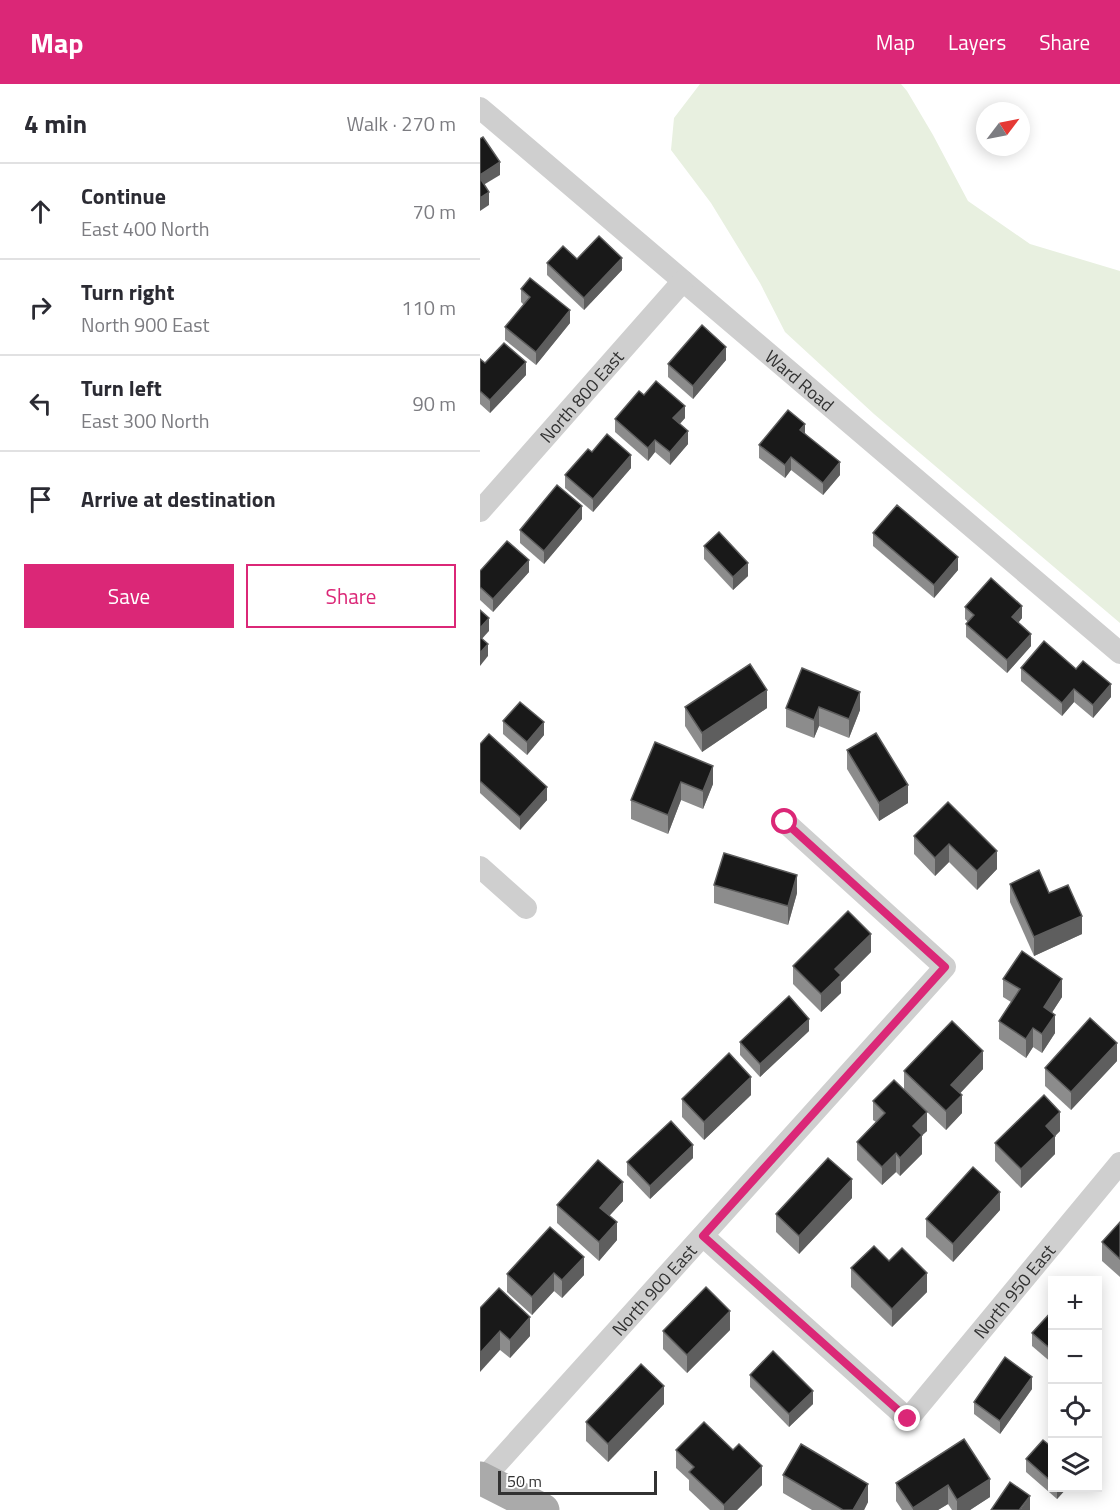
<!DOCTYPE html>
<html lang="en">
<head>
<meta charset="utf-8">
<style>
  :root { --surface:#fff; --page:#f2f2f3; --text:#2b2b33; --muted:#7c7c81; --line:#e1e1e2; --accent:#db2777 }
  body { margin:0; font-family:"Titillium Web",sans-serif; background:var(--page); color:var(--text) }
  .controls { position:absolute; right:18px; bottom:18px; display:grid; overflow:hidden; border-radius:0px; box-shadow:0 3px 15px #0003 }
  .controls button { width:54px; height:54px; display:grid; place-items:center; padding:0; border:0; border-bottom:2px solid var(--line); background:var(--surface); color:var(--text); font:30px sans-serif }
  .compass { position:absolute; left:496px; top:18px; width:54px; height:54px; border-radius:50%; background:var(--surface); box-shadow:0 3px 15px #0003; rotate:58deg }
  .scale { position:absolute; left:18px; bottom:15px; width:159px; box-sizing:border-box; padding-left:6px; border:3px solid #323232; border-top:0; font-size:16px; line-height:21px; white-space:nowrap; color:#323232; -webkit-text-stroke:4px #fff; paint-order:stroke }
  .stop { position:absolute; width:18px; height:18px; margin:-14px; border:4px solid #db2777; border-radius:50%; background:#fff }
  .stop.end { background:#db2777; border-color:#fff; box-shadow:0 2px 6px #0008 }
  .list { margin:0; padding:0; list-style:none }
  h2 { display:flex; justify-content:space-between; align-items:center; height:78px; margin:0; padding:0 24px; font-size:26px }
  h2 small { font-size:20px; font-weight:400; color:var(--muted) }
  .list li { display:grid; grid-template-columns:39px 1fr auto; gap:18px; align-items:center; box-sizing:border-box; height:96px; padding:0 24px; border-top:2px solid var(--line) }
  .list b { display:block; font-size:22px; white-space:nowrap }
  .list p { margin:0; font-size:20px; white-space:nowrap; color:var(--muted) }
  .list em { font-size:20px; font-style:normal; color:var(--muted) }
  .actions { display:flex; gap:12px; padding:18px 24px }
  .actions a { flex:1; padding:14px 0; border:2px solid var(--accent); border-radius:0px; text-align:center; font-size:21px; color:var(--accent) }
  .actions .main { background:var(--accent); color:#fff }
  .icon { flex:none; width:33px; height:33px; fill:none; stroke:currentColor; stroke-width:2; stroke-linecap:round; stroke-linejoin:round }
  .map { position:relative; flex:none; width:640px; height:1426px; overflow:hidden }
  header { display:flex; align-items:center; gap:36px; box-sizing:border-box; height:84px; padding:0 30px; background:var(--accent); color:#fff }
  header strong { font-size:28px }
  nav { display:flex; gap:33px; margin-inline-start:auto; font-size:21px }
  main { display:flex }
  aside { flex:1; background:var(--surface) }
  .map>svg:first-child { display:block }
  .green { fill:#e8f0e0 }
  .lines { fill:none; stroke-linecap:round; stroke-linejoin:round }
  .minor { stroke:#cfcfcf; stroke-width:22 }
  .primary { stroke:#aaa; stroke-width:33 }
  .wall { fill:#8c8c8c }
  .shaded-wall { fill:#5e5e5e }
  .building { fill:#191919; stroke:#5e5e5e; stroke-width:1.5 }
  .route { stroke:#db2777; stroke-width:8 }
  .labels { text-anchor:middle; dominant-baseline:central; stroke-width:6; stroke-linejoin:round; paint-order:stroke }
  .street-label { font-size:18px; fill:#323232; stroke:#fff }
</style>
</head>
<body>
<header>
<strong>Map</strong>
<nav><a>Map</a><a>Layers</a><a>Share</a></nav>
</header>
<main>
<aside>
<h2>4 min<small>Walk · 270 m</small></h2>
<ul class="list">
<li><svg class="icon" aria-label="ahead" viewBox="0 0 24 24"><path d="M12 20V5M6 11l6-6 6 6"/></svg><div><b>Continue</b><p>East 400 North</p></div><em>70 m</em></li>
<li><svg class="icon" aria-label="right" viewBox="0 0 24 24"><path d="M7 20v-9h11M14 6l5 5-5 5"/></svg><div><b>Turn right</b><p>North 900 East</p></div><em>110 m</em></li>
<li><svg class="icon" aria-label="left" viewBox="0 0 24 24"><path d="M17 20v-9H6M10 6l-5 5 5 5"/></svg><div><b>Turn left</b><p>East 300 North</p></div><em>90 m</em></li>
<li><svg class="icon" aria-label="arrive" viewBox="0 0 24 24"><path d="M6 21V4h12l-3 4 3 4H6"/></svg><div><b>Arrive at destination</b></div></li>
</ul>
<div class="actions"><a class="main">Save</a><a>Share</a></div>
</aside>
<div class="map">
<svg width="640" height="1426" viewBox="0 0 640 1426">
  <rect width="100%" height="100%" fill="#fff"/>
  <path class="green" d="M220 0H421L427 7 453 51 488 117 550 160 640 187V539L394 330 305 248 280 199 231 119 191 66 194 34Z"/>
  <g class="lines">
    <g class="minor">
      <path id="s1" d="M0 24 640 569"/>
      <path id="s2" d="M0 427 203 197"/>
      <path d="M0 783 46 824"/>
      <path id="s3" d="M223 1152 428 1335 640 1079"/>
      <path id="s4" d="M3 1395 465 883 305 738"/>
    </g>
    <path class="primary" d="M0 1394 63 1426"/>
  </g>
  <g class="wall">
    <path d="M97 175 142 186 104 226 67 191V179Z"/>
    <path d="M41 205 90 239 56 281 25 256V243L44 221 41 218Z"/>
    <path d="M0 275 5 279 46 291 10 329 0 320Z"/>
    <path d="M246 276 213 315 188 293V280Z"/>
    <path d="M164 311 205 334 200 340 208 360 190 381 175 368 168 377 135 348V335Z"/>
    <path d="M325 349 360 391 343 411 311 386 305 394 279 374V361Z"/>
    <path d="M112 368 151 384 113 428 85 404V391Z"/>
    <path d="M102 435 64 480 40 459V446Z"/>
    <path d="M393 449 478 486 454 514 393 462Z"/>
    <path d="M224 462 268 492 253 506 224 475Z"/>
    <path d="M0 487 49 488 13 528 0 516Z"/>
    <path d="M485 523 542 534 538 539 551 562 527 589 486 553V540L488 538 485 535Z"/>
    <path d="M322 584 380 626 369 654 339 642 334 654 306 643V624Z"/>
    <path d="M541 584 596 585 631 613 613 634 594 618 582 632 541 597Z"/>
    <path d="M205 623 287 624 222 668 205 642Z"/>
    <path d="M23 637 64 651 47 671 23 650Z"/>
    <path d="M175 658 233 700 223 725 201 716 188 750 151 735V716Z"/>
    <path d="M0 660 67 716 40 746 0 709Z"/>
    <path d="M367 666 428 719 399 737 367 685Z"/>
    <path d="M468 718 517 785 497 806 469 778 455 792 434 770V752Z"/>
    <path d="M530 800 569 809 602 850 554 872 530 818Z"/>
    <path d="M234 801 317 809 308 841 234 819Z"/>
    <path d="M391 868 361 898V909L341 928 313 900V882Z"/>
    <path d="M523 895 582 913 572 928 575 949 562 969 553 963 546 974 519 955V937L531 918 523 913Z"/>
    <path d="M329 947 280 993 260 971V958Z"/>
    <path d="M637 977 591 1026 565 1002V984Z"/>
    <path d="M503 985 480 1009 482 1029 466 1046 424 1006V987Z"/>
    <path d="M271 1011 224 1056 202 1033V1015Z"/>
    <path d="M393 1017 447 1047 442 1051V1070L420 1092 416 1088 402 1101 377 1076V1058L396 1038 393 1036Z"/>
    <path d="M580 1047 575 1052V1070L541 1104 515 1077V1059Z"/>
    <path d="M213 1074 170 1115 147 1091V1078Z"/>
    <path d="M372 1114 319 1170 296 1148V1130Z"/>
    <path d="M143 1117 129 1132 137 1156 119 1177 77 1139V1121Z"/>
    <path d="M520 1126 473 1178 446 1153V1135Z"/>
    <path d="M640 1138V1193L622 1177V1158Z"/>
    <path d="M70 1143 104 1191 82 1214 74 1207 52 1231 27 1208V1190Z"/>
    <path d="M371 1184 447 1208 412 1243 371 1203Z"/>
    <path d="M0 1224 50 1252 30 1274 20 1266Z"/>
    <path d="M573 1226V1280L552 1262V1249Z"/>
    <path d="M250 1246 207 1289 183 1265V1247Z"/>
    <path d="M270 1291 333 1320 309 1343 270 1303Z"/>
    <path d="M552 1305 520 1350 494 1330V1318Z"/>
    <path d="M184 1320 128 1378 106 1357V1338Z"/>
    <path d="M484 1355 510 1413 490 1426H472L468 1420 458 1426H422L416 1417V1399Z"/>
    <path d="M573 1364V1404H587L577 1415 546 1388V1375Z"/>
    <path d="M196 1366 282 1401 257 1426H230L209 1406V1396L196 1384Z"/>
    <path d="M303 1391 388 1418 384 1426H332L303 1409Z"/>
  </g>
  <g class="shaded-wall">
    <path d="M20 78V91L0 103V91Z"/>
    <path d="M9 108V121L0 127V114Z"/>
    <path d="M142 174V186L104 226V214Z"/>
    <path d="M90 226V239L56 281V268Z"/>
    <path d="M246 263V276L213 315V302Z"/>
    <path d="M46 278V291L10 329V316Z"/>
    <path d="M205 322V334L193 347V334Z"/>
    <path d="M325 340V353L320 346Z"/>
    <path d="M208 347V360L190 381V368Z"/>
    <path d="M175 356V368L168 377V364Z"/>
    <path d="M151 371V384L113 428V415Z"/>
    <path d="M311 373V386L305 394V381Z"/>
    <path d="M360 378V391L343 411V399Z"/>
    <path d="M102 422V435L64 480V467Z"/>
    <path d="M478 473V486L454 514V501Z"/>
    <path d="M49 476V488L13 528V515Z"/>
    <path d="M268 479V492L253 506V493Z"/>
    <path d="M542 522V534L532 546V533Z"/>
    <path d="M9 534V547L0 557V544Z"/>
    <path d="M551 550V562L527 589V576Z"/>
    <path d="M8 560V572L0 582V569Z"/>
    <path d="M631 600V613L613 634V621Z"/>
    <path d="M594 605V618L582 632V619Z"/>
    <path d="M287 606V624L222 668V649Z"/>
    <path d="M380 608V626L369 654V635Z"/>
    <path d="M339 623V642L334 654V636Z"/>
    <path d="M64 638V651L47 671V658Z"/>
    <path d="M233 682V700L223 725V707Z"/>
    <path d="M201 698V716L188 750V731Z"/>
    <path d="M428 701V719L399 737V719Z"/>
    <path d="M67 703V716L40 746V733Z"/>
    <path d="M469 760V778L455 792V774Z"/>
    <path d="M517 767V785L497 806V787Z"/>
    <path d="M317 791V809L308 841V822Z"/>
    <path d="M602 832V850L554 872V853Z"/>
    <path d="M391 850V868L361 898V909L341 928V910L355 885Z"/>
    <path d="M582 895V913L564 941V923Z"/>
    <path d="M575 931V949L562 969V950Z"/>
    <path d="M329 935V947L280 993V980Z"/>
    <path d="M553 944V963L546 974V955Z"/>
    <path d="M637 959V977L591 1026V1008Z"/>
    <path d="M503 967V985L471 1019V1001Z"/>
    <path d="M271 993V1011L224 1056V1038Z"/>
    <path d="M482 1011V1029L466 1046V1027Z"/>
    <path d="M447 1028V1047L433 1060V1042Z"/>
    <path d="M580 1028V1047L566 1061V1042Z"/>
    <path d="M442 1051V1070L420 1092V1074Z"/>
    <path d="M575 1052V1070L541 1104V1085Z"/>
    <path d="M213 1061V1074L170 1115V1102Z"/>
    <path d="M416 1069V1088L402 1101V1083Z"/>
    <path d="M372 1095V1114L319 1170V1152Z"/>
    <path d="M143 1098V1117L120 1142V1124Z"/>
    <path d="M520 1108V1126L473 1178V1160Z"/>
    <path d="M137 1138V1156L119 1177V1158Z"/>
    <path d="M104 1173V1191L82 1214V1196Z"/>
    <path d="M74 1189V1207L52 1231V1213Z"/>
    <path d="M447 1189V1208L412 1243V1225Z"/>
    <path d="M250 1227V1246L207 1289V1271Z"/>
    <path d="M50 1233V1252L30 1274V1256Z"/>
    <path d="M20 1247V1266L0 1288V1269Z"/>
    <path d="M552 1293V1305L520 1350V1337Z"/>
    <path d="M184 1302V1320L128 1378V1360Z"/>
    <path d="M333 1307V1320L309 1343V1330Z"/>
    <path d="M282 1382V1401L257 1426H244V1421Z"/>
    <path d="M510 1395V1413L490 1426H477V1416Z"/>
    <path d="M388 1400V1418L384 1426H373Z"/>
    <path d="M468 1401V1420L458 1426H433V1424Z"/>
    <path d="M577 1404H587L577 1415Z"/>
    <path d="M550 1412V1426H540Z"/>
  </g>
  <g class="building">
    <path d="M3 53 20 78 0 91V55Z"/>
    <path d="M0 94 9 108 0 114Z"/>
    <path d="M119 152 142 174 104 214 67 179 83 162 97 175Z"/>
    <path d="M50 194 90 226 56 268 25 243 50 213 41 205Z"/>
    <path d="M222 241 246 263 213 302 188 280Z"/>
    <path d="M24 259 46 278 10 316 0 307V275L5 279Z"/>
    <path d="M176 297 205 322 193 334 208 347 190 368 175 356 168 364 135 335 159 307 164 311Z"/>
    <path d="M308 326 325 340 320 346 360 378 343 399 311 373 305 381 279 361Z"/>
    <path d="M127 350 151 371 113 415 85 391 108 365 112 368Z"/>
    <path d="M77 401 102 422 64 467 40 446Z"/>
    <path d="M417 421 478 473 454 501 393 449Z"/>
    <path d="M239 448 268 479 253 493 224 462Z"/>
    <path d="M27 457 49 476 13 515 0 503V487Z"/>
    <path d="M511 494 542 522 532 533 551 550 527 576 486 540 494 531 485 523Z"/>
    <path d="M0 526 9 534 0 544Z"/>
    <path d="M0 553 8 560 0 569Z"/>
    <path d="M564 557 596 585 603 577 631 600 613 621 594 605 582 619 541 584Z"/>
    <path d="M270 580 287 606 222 649 205 623Z"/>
    <path d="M322 584 380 608 369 635 339 623 334 636 306 624Z"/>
    <path d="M40 618 64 638 47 658 23 637Z"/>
    <path d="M396 649 428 701 399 719 367 666Z"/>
    <path d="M9 650 67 703 40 733 0 697V660Z"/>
    <path d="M175 658 233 682 223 707 201 698 188 731 151 716Z"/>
    <path d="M468 718 517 767 497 787 469 760 455 774 434 752Z"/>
    <path d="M244 769 317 791 308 822 234 801Z"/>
    <path d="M559 786 569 809 588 801 602 832 554 853 530 800Z"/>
    <path d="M368 827 391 850 355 885 361 891 341 910 313 882Z"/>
    <path d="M542 867 582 895 564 923 575 931 562 950 553 944 546 955 519 937 540 905 523 895Z"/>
    <path d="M309 912 329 935 280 980 260 958Z"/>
    <path d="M610 934 637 959 591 1008 565 984Z"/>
    <path d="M472 937 503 967 471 1001 482 1011 466 1027 424 987Z"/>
    <path d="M249 969 271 993 224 1038 202 1015Z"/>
    <path d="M414 996 447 1028 433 1042 442 1051 420 1074 416 1069 402 1083 377 1058 405 1029 393 1017Z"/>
    <path d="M564 1011 580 1028 566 1042 575 1052 541 1085 515 1059Z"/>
    <path d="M191 1037 213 1061 170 1102 147 1078Z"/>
    <path d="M348 1074 372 1095 319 1152 296 1130Z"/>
    <path d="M118 1076 143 1098 120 1124 137 1138 119 1158 77 1121Z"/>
    <path d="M493 1083 520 1108 473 1160 446 1135Z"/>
    <path d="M640 1138V1175L622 1158Z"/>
    <path d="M70 1143 104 1173 82 1196 74 1189 52 1213 27 1190Z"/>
    <path d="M394 1162 409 1177 422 1164 447 1189 412 1225 371 1184Z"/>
    <path d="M226 1203 250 1227 207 1271 183 1247Z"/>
    <path d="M19 1204 50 1233 30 1256 20 1247 0 1269V1224Z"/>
    <path d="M573 1226V1267L552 1249Z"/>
    <path d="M293 1267 333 1307 309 1330 270 1291Z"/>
    <path d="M525 1273 552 1293 520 1337 494 1318Z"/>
    <path d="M161 1280 184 1302 128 1360 106 1338Z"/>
    <path d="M224 1338 253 1366 259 1360 282 1382 244 1421 209 1388 214 1383 196 1366Z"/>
    <path d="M484 1355 510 1395 477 1416 468 1401 433 1424 416 1399Z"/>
    <path d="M563 1356 573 1364V1399L546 1375Z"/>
    <path d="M321 1360 388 1400 373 1426H363L303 1391Z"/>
    <path d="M530 1398 550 1412 540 1425 541 1426H511Z"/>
  </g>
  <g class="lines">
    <path class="route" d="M305 738 465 883 223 1152 428 1335"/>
  </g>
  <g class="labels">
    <g class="street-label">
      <text stroke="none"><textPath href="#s1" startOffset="420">Ward Road</textPath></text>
      <text stroke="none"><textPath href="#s2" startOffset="153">North 800 East</textPath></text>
      <text stroke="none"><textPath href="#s4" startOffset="255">North 900 East</textPath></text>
      <text stroke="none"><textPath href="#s3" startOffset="441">North 950 East</textPath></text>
    </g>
  </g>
</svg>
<div class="controls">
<button>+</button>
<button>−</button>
<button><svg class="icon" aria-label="locate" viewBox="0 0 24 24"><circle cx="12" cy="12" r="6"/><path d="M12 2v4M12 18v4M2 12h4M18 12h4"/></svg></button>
<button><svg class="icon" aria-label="layers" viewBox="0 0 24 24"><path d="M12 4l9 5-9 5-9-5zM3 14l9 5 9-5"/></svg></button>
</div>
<svg class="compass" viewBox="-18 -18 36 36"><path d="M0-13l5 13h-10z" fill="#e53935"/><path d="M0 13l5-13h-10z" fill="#7c7c81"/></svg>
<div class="scale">50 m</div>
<div class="stop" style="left:305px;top:738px"></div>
<div class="stop end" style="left:428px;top:1335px"></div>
</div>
</main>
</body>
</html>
